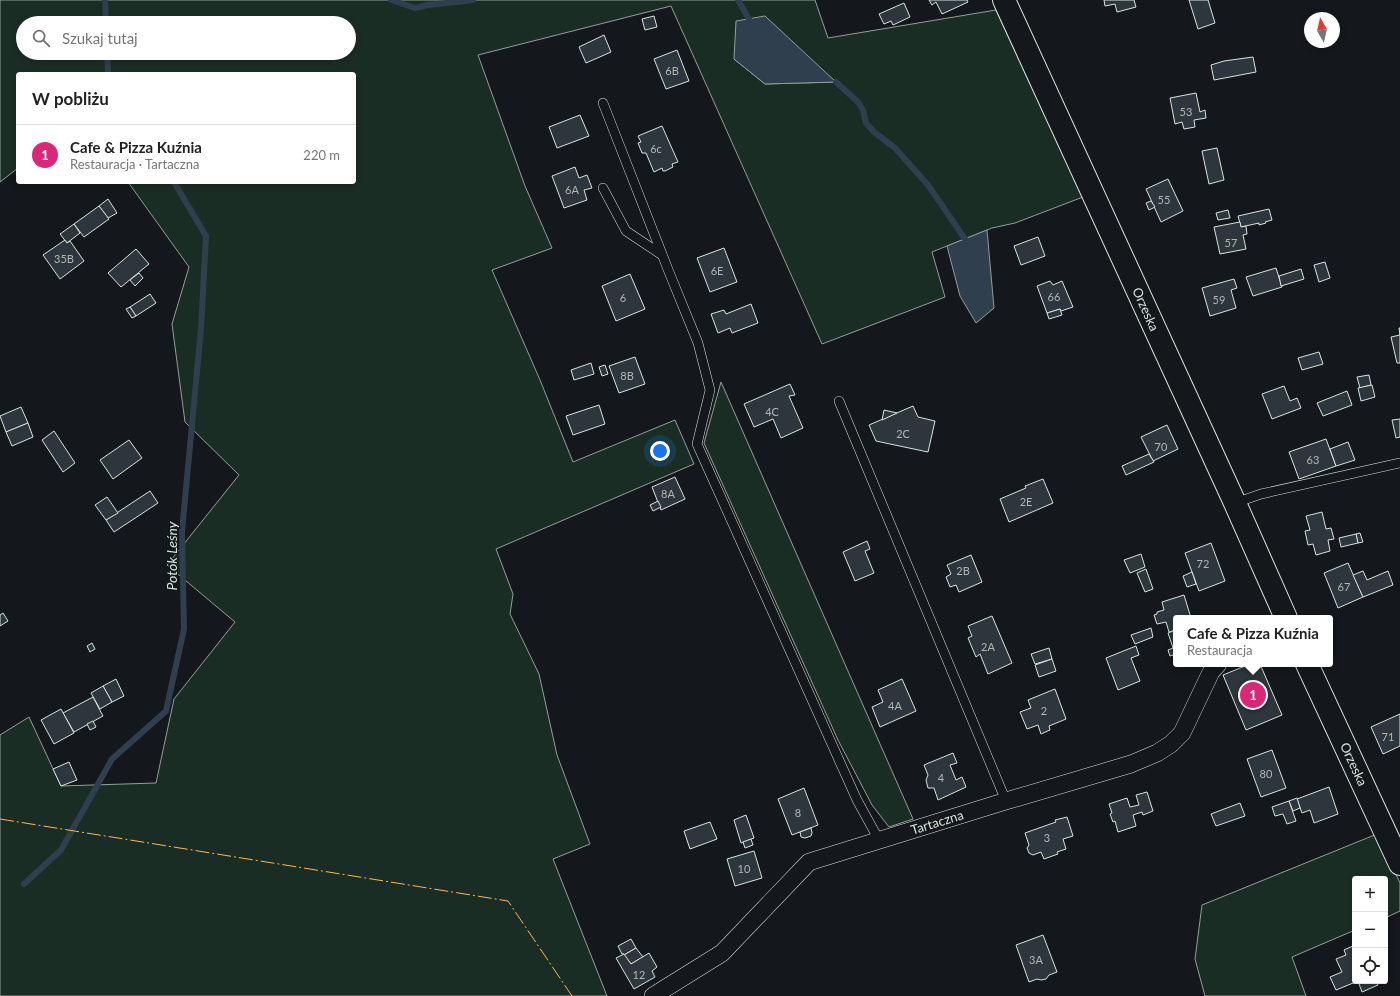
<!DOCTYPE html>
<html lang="pl">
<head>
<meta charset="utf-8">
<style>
  :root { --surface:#fff; --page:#f6f6f6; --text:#222; --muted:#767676; --line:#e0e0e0; --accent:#db2777 }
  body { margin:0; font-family:Lato,sans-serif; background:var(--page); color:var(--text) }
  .controls { position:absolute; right:12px; bottom:12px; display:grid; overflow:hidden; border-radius:4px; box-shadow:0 2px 6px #0003 }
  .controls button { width:36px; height:36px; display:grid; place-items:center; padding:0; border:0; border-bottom:1px solid var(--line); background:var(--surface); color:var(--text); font:20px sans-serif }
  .compass { position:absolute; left:1304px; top:12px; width:36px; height:36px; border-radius:50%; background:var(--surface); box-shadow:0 2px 6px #0003; rotate:352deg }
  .you { position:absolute; left:660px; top:451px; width:14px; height:14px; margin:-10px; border:3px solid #fff; border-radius:50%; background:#1a73e8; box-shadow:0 0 0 6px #1a73e833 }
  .badge { display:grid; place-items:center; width:26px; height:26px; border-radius:50%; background:var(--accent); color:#fff; font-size:13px; font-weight:700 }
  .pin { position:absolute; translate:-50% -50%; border:2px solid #fff; box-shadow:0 1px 4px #0006 }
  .popup { position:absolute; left:1173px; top:615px; width:160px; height:52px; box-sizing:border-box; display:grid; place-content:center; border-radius:4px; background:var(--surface); filter:drop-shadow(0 1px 3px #0005); font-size:13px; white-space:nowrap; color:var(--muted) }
  .popup b { font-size:15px; color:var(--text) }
  .popup::after { content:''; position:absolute; left:50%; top:100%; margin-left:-8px; border:8px solid transparent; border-top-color:var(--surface) }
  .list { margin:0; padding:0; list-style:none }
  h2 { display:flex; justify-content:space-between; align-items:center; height:52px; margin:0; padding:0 16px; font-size:17px }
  h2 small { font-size:13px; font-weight:400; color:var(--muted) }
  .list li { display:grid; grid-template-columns:26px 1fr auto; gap:12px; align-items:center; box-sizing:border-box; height:60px; padding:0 16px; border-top:1px solid var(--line) }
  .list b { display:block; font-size:15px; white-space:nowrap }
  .list p { margin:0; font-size:13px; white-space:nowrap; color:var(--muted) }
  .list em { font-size:13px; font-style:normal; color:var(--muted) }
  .icon { flex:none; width:22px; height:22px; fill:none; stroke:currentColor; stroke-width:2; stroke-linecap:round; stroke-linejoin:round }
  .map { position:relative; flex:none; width:1400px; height:996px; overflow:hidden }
  .search { position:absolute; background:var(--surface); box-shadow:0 2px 6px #0003; left:16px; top:16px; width:340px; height:44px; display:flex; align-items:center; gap:10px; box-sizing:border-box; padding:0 14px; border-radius:22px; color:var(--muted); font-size:15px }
  .panel { position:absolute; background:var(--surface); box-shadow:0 2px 6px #0003; left:16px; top:72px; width:340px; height:112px; border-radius:4px }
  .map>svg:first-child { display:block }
  .green { fill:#1a2d24; stroke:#939e99; fill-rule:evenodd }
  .water { fill:#2f3f4d; stroke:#939e99 }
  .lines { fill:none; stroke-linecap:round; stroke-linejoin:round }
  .stream { stroke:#2f3f4d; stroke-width:6 }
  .building { fill:#2c363c; stroke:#d8e6dc }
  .service-casing { stroke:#d8e6dc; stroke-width:10 }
  .minor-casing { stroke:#d8e6dc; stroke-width:18 }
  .tertiary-casing { stroke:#d8e6dc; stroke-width:24 }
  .service { stroke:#14181c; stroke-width:9 }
  .minor { stroke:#14181c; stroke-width:17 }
  .tertiary { stroke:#14181c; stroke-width:22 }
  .power { stroke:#ffb74d; stroke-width:1; stroke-dasharray:14 3 2 3; stroke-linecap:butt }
  .labels { text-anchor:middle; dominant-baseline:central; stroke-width:3; stroke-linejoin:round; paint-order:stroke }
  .number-label { font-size:11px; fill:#adbab4 }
  .street-label { font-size:13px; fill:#d8e6dc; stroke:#14181c }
  .water-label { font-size:14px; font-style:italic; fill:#d8e6dc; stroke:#14181c }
</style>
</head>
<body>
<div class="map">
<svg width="1400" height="996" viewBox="0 0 1400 996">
  <rect width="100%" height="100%" fill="#14181c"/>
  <g class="green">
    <path d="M0 0H815L828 38 996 10 1083 197 1015 223 992 228 932 252 945 297 822 344 671 6 478 55 525 186 552 248 492 270 540 380 573 462 675 420 694 464 496 549 513 594 510 614 539 674 557 755 590 844 553 859 607 996H0V735L29 717 61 786 156 783 174 699 235 622 167 565 239 475 185 422 172 324 189 267 128 182H354V74H18V168L0 182ZM23 23H349V53H23ZM734 59 835 82 765 84Z"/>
    <path d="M721 382 913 819 889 827 872 805 838 740 704 443Z"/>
    <path d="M1377 834 1400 883V911L1385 918V879H1355V930L1292 957 1306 996H1205L1195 959 1202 905Z"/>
  </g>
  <g class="water">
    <path d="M765 16 836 82 765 84 734 59 736 21Z"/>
    <path d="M987 230 994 308 976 323 960 296 947 246Z"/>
  </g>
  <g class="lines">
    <g class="stream">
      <path d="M105 0 106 23"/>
      <path d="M391 0 415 8 428 5 473 0"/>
      <path d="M738 0 749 19"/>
      <path d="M107 53 108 74"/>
      <path d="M836 82 858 102 863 110 866 123 874 132 895 148 928 185 965 239"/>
      <path d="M24 884 61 850 112 759 166 711 184 629 182 531 201 329 206 236 174 182"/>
    </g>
  </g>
  <g class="building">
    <path d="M929 0H967L968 2 942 14 936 2 932 5Z"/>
    <path d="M1104 0H1134L1136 7 1117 12 1115 4 1105 6Z"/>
    <path d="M1189 0H1208L1215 23 1198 29Z"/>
    <path d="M904 3 910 17 893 25 891 21 884 24 879 14Z"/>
    <path d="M654 16 657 27 645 30 642 19Z"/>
    <path d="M604 35 611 52 586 63 579 47Z"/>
    <path d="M677 50 689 81 666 89 654 59Z"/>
    <path d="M1253 57 1256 72 1214 80 1211 65 1224 61Z"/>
    <path d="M1196 93 1200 112 1205 110 1206 118 1194 120 1195 127 1184 129 1182 122 1175 124 1170 98Z"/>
    <path d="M580 115 589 136 557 148 549 127Z"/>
    <path d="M662 126 678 162 672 164 673 167 665 171H663L662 168 654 172 646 153H642L638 143 641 142 638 136Z"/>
    <path d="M1217 148 1224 180 1209 184 1202 151Z"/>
    <path d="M575 167 579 178 587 175 592 188 584 190 587 200 564 208 552 176Z"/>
    <path d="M1168 179 1183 211 1161 222 1146 189Z"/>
    <path d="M108 199 117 213 108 218 99 206Z"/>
    <path d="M1151 201 1155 207 1149 210 1146 203Z"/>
    <path d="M99 206 109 219 84 237 74 224Z"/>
    <path d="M1269 209 1272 220 1265 222 1266 223 1259 225V223L1241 227 1238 216Z"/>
    <path d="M1228 210 1230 218 1218 220 1216 213Z"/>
    <path d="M1240 222 1241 227 1246 226 1247 234 1243 235 1246 249 1220 254 1214 227Z"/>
    <path d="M74 224 80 233 67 243 60 234Z"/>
    <path d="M1038 237 1045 256 1021 265 1014 246Z"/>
    <path d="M65 240 67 243 70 241 84 261 60 279 43 255Z"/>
    <path d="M724 248 737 282 710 292 697 258Z"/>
    <path d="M136 249 149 264 121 287 108 273Z"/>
    <path d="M1325 262 1330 278 1319 282 1314 265Z"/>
    <path d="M1276 268 1282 287 1253 296 1246 277Z"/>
    <path d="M1301 269 1304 279 1281 286 1279 276Z"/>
    <path d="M139 273 143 278 135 286 130 280Z"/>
    <path d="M630 274 645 309 616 321 602 286Z"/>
    <path d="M1234 279 1237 288 1231 290 1236 308 1210 316 1202 288Z"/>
    <path d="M1050 281 1053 285 1062 281 1073 307 1061 311 1060 309 1047 313 1037 286Z"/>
    <path d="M150 294 156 303 136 316 130 307Z"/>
    <path d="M751 304 758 323 732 333 730 328 718 333 711 314 724 310 726 314Z"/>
    <path d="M130 307 136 316 132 318 126 309Z"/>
    <path d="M1060 309 1062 315 1049 319 1047 313Z"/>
    <path d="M1399 328H1400V363H1397L1391 337 1400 335Z"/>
    <path d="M1319 352 1323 364 1302 370 1298 358Z"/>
    <path d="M635 357 645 384 619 393 609 366Z"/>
    <path d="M591 363 594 374 574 380 571 370Z"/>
    <path d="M605 365 608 374 602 376 599 367Z"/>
    <path d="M1369 375 1371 385 1360 388 1357 377Z"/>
    <path d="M790 384 795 395 789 396 803 428 781 438 773 419 754 427 744 404Z"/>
    <path d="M1372 385 1375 397 1361 401 1358 388Z"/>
    <path d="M1284 386 1290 401 1297 398 1301 408 1272 419 1262 394Z"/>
    <path d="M1347 391 1352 405 1323 416 1317 403Z"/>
    <path d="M599 405 605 424 573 435 566 416Z"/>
    <path d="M913 406 918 417 935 421 928 452 876 441 869 425Z"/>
    <path d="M21 407 28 423 6 432 0 416Z"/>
    <path d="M884 410 897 413 882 420Z"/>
    <path d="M1400 419V437L1396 438 1392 420Z"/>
    <path d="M28 423 33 437 12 446 6 432Z"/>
    <path d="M1167 425 1178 449 1153 461 1141 437Z"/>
    <path d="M54 431 75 463 63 472 42 440Z"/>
    <path d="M1326 439 1336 466 1299 479 1289 452Z"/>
    <path d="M129 440 142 458 113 479 100 460Z"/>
    <path d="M1348 442 1355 460 1336 466 1330 449Z"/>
    <path d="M1149 454 1154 462 1126 475 1122 466Z"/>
    <path d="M675 477 685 499 661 510 652 487Z"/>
    <path d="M1043 479 1053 503 1009 522 1000 499 1026 488 1025 486Z"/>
    <path d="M150 491 158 503 114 532 106 520Z"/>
    <path d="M107 497 118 513 106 520 95 505Z"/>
    <path d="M658 501 661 507 653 511 650 505Z"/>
    <path d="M1322 512 1326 529 1331 528 1334 539 1328 540 1330 551 1316 555 1313 544 1308 545 1305 531 1310 530 1306 516Z"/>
    <path d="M1360 533 1363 542 1358 543 1356 534Z"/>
    <path d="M1356 534 1358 543 1341 547 1339 538Z"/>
    <path d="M867 541 870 549 865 551 874 573 855 581 843 552Z"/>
    <path d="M1211 543 1225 581 1199 591 1185 553Z"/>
    <path d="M1141 554 1145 567 1130 573 1124 560Z"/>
    <path d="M971 555 982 582 959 592 956 585 950 587 946 577 951 574 947 565Z"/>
    <path d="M1348 563 1363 597 1338 608 1324 573Z"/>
    <path d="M1146 569 1153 589 1145 592 1137 573Z"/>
    <path d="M1363 571 1367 580 1388 571 1393 585 1363 597 1353 575Z"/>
    <path d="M1192 572 1196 584 1187 587 1183 576Z"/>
    <path d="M1184 595 1191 618H1176V630L1169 632 1166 622 1157 624 1154 615 1157 614V612L1164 610 1162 602Z"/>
    <path d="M3 613 8 621 0 626V615Z"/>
    <path d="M992 616 1012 663 988 674 980 654 976 657 968 638 972 636 968 626Z"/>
    <path d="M1151 628 1153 637 1135 644 1131 635Z"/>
    <path d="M1176 630V654L1170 656 1168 650 1173 648 1168 633Z"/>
    <path d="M92 643 95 649 90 652 87 646Z"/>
    <path d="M1136 646 1139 655 1131 658 1140 681 1118 690 1106 658Z"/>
    <path d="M1049 648 1052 659 1035 664 1031 654Z"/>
    <path d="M1052 659 1056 671 1039 677 1035 665Z"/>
    <path d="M1250 664H1260L1282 715 1246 730 1223 675Z"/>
    <path d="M116 679 124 696 112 702 103 686Z"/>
    <path d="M902 679 916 711 880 727 872 707 883 702 878 690Z"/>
    <path d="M103 686 112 702 100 709 91 693Z"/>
    <path d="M1055 689 1066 719 1049 726 1050 730 1041 734 1038 725 1027 729 1020 712 1031 708 1028 700Z"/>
    <path d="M93 697 103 716 74 732 63 713Z"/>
    <path d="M61 709 74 733 54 744 41 720Z"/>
    <path d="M1400 714V746L1383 754 1371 727Z"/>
    <path d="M93 721 96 727 90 730 87 724Z"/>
    <path d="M1272 750 1286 788 1261 797 1247 759Z"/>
    <path d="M953 753 957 763 950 765 956 780 962 777 966 787 938 800 934 788H928L926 780 928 775 924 765Z"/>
    <path d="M69 762 77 780 61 786 53 769Z"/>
    <path d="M1329 787 1338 814 1314 823 1310 810 1302 813 1297 799Z"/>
    <path d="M804 788 818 825 792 835 778 799Z"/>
    <path d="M1147 792 1153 811 1143 815 1142 812 1133 815 1136 826 1118 832 1115 821 1113 822 1110 814 1112 813 1109 804 1127 798 1130 807 1139 805 1136 795Z"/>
    <path d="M1297 798 1300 808 1293 811 1289 801Z"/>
    <path d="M1289 801 1296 821 1287 824 1283 814 1275 816 1272 807Z"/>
    <path d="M1240 803 1245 816 1216 826 1211 814Z"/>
    <path d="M746 815 754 838 741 843 734 820Z"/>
    <path d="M1067 817 1073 836 1063 839 1066 849 1057 852 1058 854 1044 859 1041 852 1033 855 1029 853 1027 848 1029 845 1025 833 1056 822 1055 820Z"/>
    <path d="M710 822 717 839 690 849 684 831Z"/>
    <path d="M811 828 812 833 811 836 805 838 801 837 800 832Z"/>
    <path d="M751 839 753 845 745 848 743 842Z"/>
    <path d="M754 851 762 878 735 886 727 859Z"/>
    <path d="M1043 935 1057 972 1049 975 1046 979 1041 980 1037 979 1029 982 1016 945Z"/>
    <path d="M631 939 636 948 624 955V954H622L618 946Z"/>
    <path d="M1355 945V981H1376L1378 985 1362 992 1358 981 1336 990 1330 977 1342 972 1336 959 1346 955 1344 950Z"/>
    <path d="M636 948 643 957 631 964 624 955Z"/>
    <path d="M649 953 657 967 652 971 655 977 634 989 616 958 624 954 631 964Z"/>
  </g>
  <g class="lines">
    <defs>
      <g id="service">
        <path d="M603 103 669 272 698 343 710 390 697 444 857 800 879 840"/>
        <path d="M603 188 626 231 662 255"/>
        <path d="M839 401 1006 801"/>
        <path d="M1235 503 1261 494 1400 463"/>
      </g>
      <path id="minor" d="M653 996 722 953 809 862 1006 801 1131 764 1157 753 1171 744 1182 733 1211 672 1218 664"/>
      <g id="tertiary">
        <path d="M1004 0 1235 503 1286 618"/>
        <path d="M1307 664 1400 864"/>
      </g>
    </defs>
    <use href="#service" class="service-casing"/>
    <use href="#minor" class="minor-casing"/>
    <use href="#tertiary" class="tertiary-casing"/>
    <use href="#service" class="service"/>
    <use href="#minor" class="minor"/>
    <use href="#tertiary" class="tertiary"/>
    <path class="power" d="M0 819 508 901 572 996"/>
  </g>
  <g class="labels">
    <g class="number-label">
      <text x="672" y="70">6B</text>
      <text x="1186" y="111">53</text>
      <text x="656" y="148">6c</text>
      <text x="572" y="189">6A</text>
      <text x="1164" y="199">55</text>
      <text x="1231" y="242">57</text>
      <text x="64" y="258">35B</text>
      <text x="717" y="270">6E</text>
      <text x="1054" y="296">66</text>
      <text x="623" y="297">6</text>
      <text x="1219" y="299">59</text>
      <text x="627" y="375">8B</text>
      <text x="772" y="411">4C</text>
      <text x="903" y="433">2C</text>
      <text x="1161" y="446">70</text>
      <text x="1313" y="459">63</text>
      <text x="668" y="493">8A</text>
      <text x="1026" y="501">2E</text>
      <text x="1203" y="563">72</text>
      <text x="963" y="570">2B</text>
      <text x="1344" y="586">67</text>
      <text x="988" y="646">2A</text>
      <text x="895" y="705">4A</text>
      <text x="1044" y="710">2</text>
      <text x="1388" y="736">71</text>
      <text x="1266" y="773">80</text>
      <text x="941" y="777">4</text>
      <text x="798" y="812">8</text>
      <text x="1047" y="837">3</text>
      <text x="744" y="868">10</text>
      <text x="1036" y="959">3A</text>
      <text x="639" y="974">12</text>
    </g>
    <g class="street-label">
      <text transform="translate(1146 309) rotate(66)">Orzeska</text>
      <text transform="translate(1354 764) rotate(65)">Orzeska</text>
      <text transform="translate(937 822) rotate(-17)">Tartaczna</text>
    </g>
    <g class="water-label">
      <text transform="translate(171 556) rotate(-90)">Potok Leśny</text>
    </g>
  </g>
</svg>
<div class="controls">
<button>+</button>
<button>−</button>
<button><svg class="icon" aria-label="locate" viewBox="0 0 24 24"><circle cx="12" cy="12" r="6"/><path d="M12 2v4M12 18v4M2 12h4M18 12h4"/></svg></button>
</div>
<svg class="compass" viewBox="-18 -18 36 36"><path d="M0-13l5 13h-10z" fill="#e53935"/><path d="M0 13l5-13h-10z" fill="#767676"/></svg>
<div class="you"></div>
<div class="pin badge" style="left:1253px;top:695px">1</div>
<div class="popup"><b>Cafe &amp; Pizza Kuźnia</b>Restauracja</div>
<div class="search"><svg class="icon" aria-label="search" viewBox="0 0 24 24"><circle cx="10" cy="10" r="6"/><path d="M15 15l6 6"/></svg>Szukaj tutaj</div>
<section class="panel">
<h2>W pobliżu<small></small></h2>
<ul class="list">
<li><span class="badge">1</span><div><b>Cafe &amp; Pizza Kuźnia</b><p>Restauracja · Tartaczna</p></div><em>220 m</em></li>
</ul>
</section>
</div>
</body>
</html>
